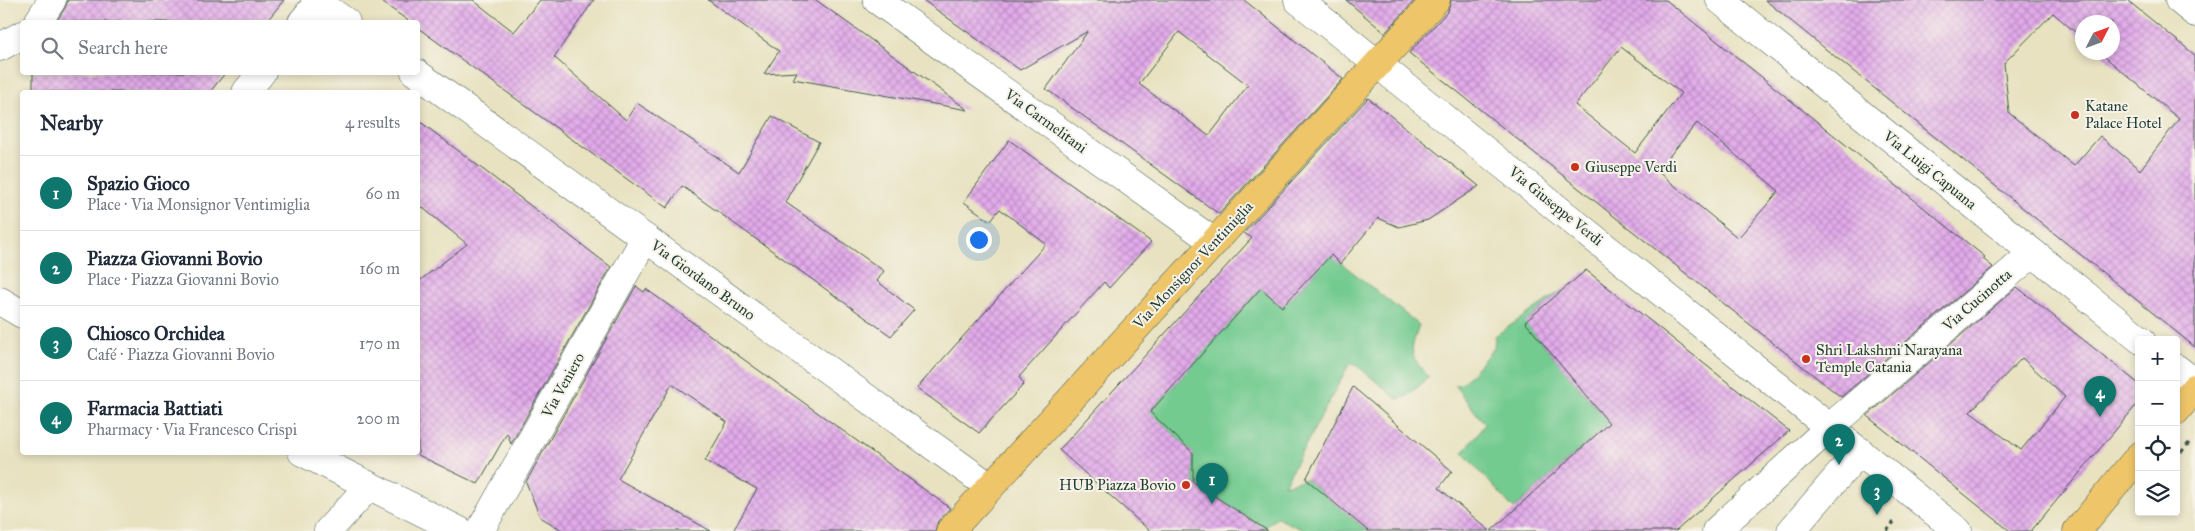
<!DOCTYPE html>
<html lang="en">
<head>
<meta charset="utf-8">
<style>
  :root { --surface:#fff; --page:#f2f2f3; --text:#1f2937; --muted:#747a83; --line:#e0e1e3; --accent:#0f766e }
  body { margin:0; font-family:"IM FELL Great Primer",serif; background:var(--page); color:var(--text) }
  .controls { position:absolute; right:15px; bottom:15px; display:grid; overflow:hidden; border-radius:5px; box-shadow:0 2px 8px #0003 }
  .controls button { width:45px; height:45px; display:grid; place-items:center; padding:0; border:0; border-bottom:1px solid var(--line); background:var(--surface); color:var(--text); font:25px sans-serif }
  .compass { position:absolute; left:2075px; top:15px; width:45px; height:45px; border-radius:50%; background:var(--surface); box-shadow:0 2px 8px #0003; rotate:48deg }
  .you { position:absolute; left:978px; top:239px; width:18px; height:18px; margin:-12px; border:4px solid #fff; border-radius:50%; background:#1a73e8; box-shadow:0 0 0 8px #1a73e833 }
  .badge { display:grid; place-items:center; width:32px; height:32px; border-radius:50%; background:var(--accent); color:#fff; font-size:16px; font-weight:700 }
  .pin { position:absolute; translate:-50% -41px; filter:drop-shadow(0 1px 2px #0008) }
  .pin::after { content:''; position:absolute; top:26px; width:18px; height:15px; background:inherit; clip-path:polygon(0 0,100% 0,50% 100%) }
  .list { margin:0; padding:0; list-style:none }
  h2 { display:flex; justify-content:space-between; align-items:center; height:65px; margin:0; padding:0 20px; font-size:21px }
  h2 small { font-size:16px; font-weight:400; color:var(--muted) }
  .list li { display:grid; grid-template-columns:32px 1fr auto; gap:15px; align-items:center; box-sizing:border-box; height:75px; padding:0 20px; border-top:1px solid var(--line) }
  .list b { display:block; font-size:19px; white-space:nowrap }
  .list p { margin:0; font-size:16px; white-space:nowrap; color:var(--muted) }
  .list em { font-size:16px; font-style:normal; color:var(--muted) }
  .icon { flex:none; width:28px; height:28px; fill:none; stroke:currentColor; stroke-width:2; stroke-linecap:round; stroke-linejoin:round }
  .map { position:relative; flex:none; width:2195px; height:531px; overflow:hidden }
  .search { position:absolute; background:var(--surface); box-shadow:0 2px 8px #0003; left:20px; top:20px; width:400px; height:55px; display:flex; align-items:center; gap:12px; box-sizing:border-box; padding:0 18px; border-radius:5px; color:var(--muted); font-size:19px }
  .panel { position:absolute; background:var(--surface); box-shadow:0 2px 8px #0003; left:20px; top:90px; width:400px; height:365px; border-radius:5px }
  .map>svg:first-child { display:block }
  .green { fill:#73cb90; stroke:#498462 }
  .building { fill:url(#building-cross-hatch); fill-rule:evenodd }
  .lines { fill:none; stroke-linecap:round; stroke-linejoin:round }
  .minor-casing { stroke:#3d5649; stroke-width:29 }
  .major-casing { stroke:#3d5649; stroke-width:29 }
  .path { stroke:#3d5649; stroke-width:3; stroke-dasharray:4 4; stroke-linecap:butt }
  .minor { stroke:#fff; stroke-width:28 }
  .major { stroke:#eec569; stroke-width:28 }
  .poi-dot { fill:#c8321e; stroke:#f7f3e8; stroke-width:2 }
  .labels { text-anchor:middle; dominant-baseline:central; stroke-width:4; stroke-linejoin:round; paint-order:stroke }
  .poi-label { font-size:15px; fill:#1f3d34; stroke:#f7f3e8; text-anchor:start }
  .street-label { font-size:15px; fill:#1f3d34; stroke:#f7f3e8 }
</style>
</head>
<body>
<div class="map">
<svg width="2195" height="531" viewBox="0 0 2195 531">
  <defs>
    <pattern id="building-cross-hatch" width="8" height="8" patternUnits="userSpaceOnUse" patternTransform="scale(1.25)"><rect width="8" height="8" fill="#e3aaeb"/><path d="M0 0l8 8M0 8l8-8" fill="none" stroke="#b78cbf"/></pattern>
  </defs>
  <rect width="100%" height="100%" fill="#f7f3e8"/>
  <filter id="ink" filterUnits="userSpaceOnUse"><feTurbulence type="fractalNoise" baseFrequency=".02" numOctaves="2"/><feDisplacementMap in="SourceGraphic" scale="10" xChannelSelector="R" yChannelSelector="G"/><feConvolveMatrix kernelMatrix="1 2 1 2 8 2 1 2 1" color-interpolation-filters="sRGB"/></filter>
  <filter id="wash" filterUnits="userSpaceOnUse"><feTurbulence type="fractalNoise" baseFrequency=".0096" numOctaves="4" result="noise"/><feDisplacementMap in="SourceGraphic" scale="20" xChannelSelector="R" yChannelSelector="G"/><feGaussianBlur stdDeviation="1.12" result="paint"/><feColorMatrix in="noise" values="0 0 0 0 0 0 0 0 0 0 0 0 0 0 0 0 0 1.4 0 .05"/><feComposite in="paint" operator="in"/></filter>
  <g filter="url(#wash)">
    <rect width="100%" height="100%" fill="#e8e2c1"/>
    <g class="green">
      <path d="M1331 255 1419 325C1409 353 1409 355 1429 377L1406 397 1397 399 1355 364 1350 363 1284 485 1306 479 1368 531H1306L1277 518 1263 528 1193 482V453L1150 412 1261 288 1282 307Z"/>
      <path d="M1567 287 1525 322 1609 423 1514 509 1463 453 1485 424 1454 385H1460L1464 382 1494 348 1495 336Z"/>
    </g>
    <g id="blocks">
      <g class="building">
        <path d="M68 0H284L266 22H56L65 8Z"/>
        <path d="M379 0H473L514 32 540 0H594L554 57 626 120 637 103 739 172 772 116 819 142 785 202 884 271 877 281 914 310 891 336 682 186 667 208 418 28V22H410Z"/>
        <path d="M708 0H816L968 110 793 79 797 72 764 74 779 51Z"/>
        <path d="M923 0H1244L1343 79 1219 214 1046 89 1088 31 1020 70ZM1179 32 1248 85 1209 136 1139 84Z"/>
        <path d="M1346 0H1415L1385 33Z"/>
        <path d="M1451 0H1666L1985 257 1983 259 1993 267 1841 397 1409 53 1448 11ZM1621 47 1681 93 1635 153 1575 105ZM1697 123 1779 191 1738 238 1657 171Z"/>
        <path d="M1765 0H2127L2179 42 2195 55V347ZM2053 13 2082 38V22H2112V52H2099L2179 119 2140 170 2100 136 2074 166 2009 113 2004 63Z"/>
        <path d="M33 72H226L210 92H33Z"/>
        <path d="M1368 98 1479 186 1428 220 1399 227 1378 218 1340 264 1331 255 1282 307 1261 288 1150 412 1193 453V482L1268 531H1150L1059 450 1252 238 1244 233Z"/>
        <path d="M418 120 611 267 511 444 507 433 478 484 418 455V282L467 244 418 204Z"/>
        <path d="M1009 140 1151 242 1109 288 1104 282 1019 377 1024 384 979 433 917 388 1046 244 1000 209 990 221 964 202Z"/>
        <path d="M1586 270 1789 431 1676 531H1491L1609 423 1525 322Z"/>
        <path d="M636 286 644 292 646 289 950 508 938 521 935 531H733L757 489 705 461 727 422 672 384 618 479 711 531H564L540 517 526 482Z"/>
        <path d="M2017 287 2139 384V402L2031 531H2010L1867 416ZM2022 358 2065 397 2021 450 1970 412Z"/>
        <path d="M1353 387 1452 471 1439 488 1490 531H1368L1306 479Z"/>
      </g>
    </g>
  </g>
  <g filter="url(#ink)">
    <use href="#blocks" fill-opacity="0" stroke="#3d5649" stroke-width="1"/>
    <g class="lines">
      <defs>
        <g id="minor">
          <path d="M315 0 346 22"/>
          <path d="M877 0 1214 242"/>
          <path d="M1298 0 1958 531"/>
          <path d="M1720 0 2141 340"/>
          <path d="M2179 0 2195 13"/>
          <path d="M38 22 52 0"/>
          <path d="M302 22 320 0"/>
          <path d="M0 47 22 35"/>
          <path d="M415 72 990 487"/>
          <path d="M246 92 262 72"/>
          <path d="M0 301 22 314"/>
          <path d="M2176 368 2195 383"/>
          <path d="M302 452 460 531"/>
          <path d="M328 531 369 486"/>
          <path d="M480 531 645 238"/>
          <path d="M1716 531 1830 427 2033 253"/>
          <path d="M1791 531 1860 451"/>
        </g>
        <g id="major">
          <path d="M2176 411 2195 388"/>
          <path d="M950 531 1436 0"/>
          <path d="M2077 531 2139 456"/>
        </g>
      </defs>
      <use href="#minor" class="minor-casing"/>
      <use href="#major" class="major-casing"/>
      <g class="path">
        <path d="M2176 458 2189 443"/>
        <path d="M1887 531 1894 522"/>
      </g>
      <use href="#minor" class="minor"/>
      <use href="#major" class="major"/>
    </g>
  </g>
  <g class="poi-dot">
    <circle cx="2075" cy="115" r="5"/>
    <circle cx="1575" cy="167" r="5"/>
    <circle cx="1806" cy="359" r="5"/>
    <circle cx="1186" cy="485" r="5"/>
  </g>
  <g class="labels">
    <g class="poi-label">
      <text x="2085" y="106">Katane<tspan x="2085" dy="17">Palace Hotel</tspan></text>
      <text x="1585" y="167">Giuseppe Verdi</text>
      <text x="1816" y="350">Shri Lakshmi Narayana<tspan x="1816" dy="17">Temple Catania</tspan></text>
      <text x="1176" y="485" text-anchor="end">HUB Piazza Bovio</text>
    </g>
    <g class="street-label">
      <text transform="translate(1046 121) rotate(36)">Via Carmelitani</text>
      <text transform="translate(1930 170) rotate(39)">Via Luigi Capuana</text>
      <text transform="translate(1556 206) rotate(39)">Via Giuseppe Verdi</text>
      <text transform="translate(1193 265) rotate(-47)">Via Monsignor Ventimiglia</text>
      <text transform="translate(703 280) rotate(36)">Via Giordano Bruno</text>
      <text transform="translate(1977 300) rotate(-41)">Via Cucinotta</text>
      <text transform="translate(563 385) rotate(-61)">Via Veniero</text>
    </g>
  </g>
</svg>
<div class="controls">
<button>+</button>
<button>−</button>
<button><svg class="icon" aria-label="locate" viewBox="0 0 24 24"><circle cx="12" cy="12" r="6"/><path d="M12 2v4M12 18v4M2 12h4M18 12h4"/></svg></button>
<button><svg class="icon" aria-label="layers" viewBox="0 0 24 24"><path d="M12 4l9 5-9 5-9-5zM3 14l9 5 9-5"/></svg></button>
</div>
<svg class="compass" viewBox="-18 -18 36 36"><path d="M0-13l5 13h-10z" fill="#e53935"/><path d="M0 13l5-13h-10z" fill="#747a83"/></svg>
<div class="you"></div>
<div class="pin badge" style="left:1212px;top:504px">1</div>
<div class="pin badge" style="left:1839px;top:465px">2</div>
<div class="pin badge" style="left:1877px;top:515px">3</div>
<div class="pin badge" style="left:2100px;top:417px">4</div>
<div class="search"><svg class="icon" aria-label="search" viewBox="0 0 24 24"><circle cx="10" cy="10" r="6"/><path d="M15 15l6 6"/></svg>Search here</div>
<section class="panel">
<h2>Nearby<small>4 results</small></h2>
<ul class="list">
<li><span class="badge">1</span><div><b>Spazio Gioco</b><p>Place · Via Monsignor Ventimiglia</p></div><em>60 m</em></li>
<li><span class="badge">2</span><div><b>Piazza Giovanni Bovio</b><p>Place · Piazza Giovanni Bovio</p></div><em>160 m</em></li>
<li><span class="badge">3</span><div><b>Chiosco Orchidea</b><p>Café · Piazza Giovanni Bovio</p></div><em>170 m</em></li>
<li><span class="badge">4</span><div><b>Farmacia Battiati</b><p>Pharmacy · Via Francesco Crispi</p></div><em>200 m</em></li>
</ul>
</section>
</div>
</body>
</html>
